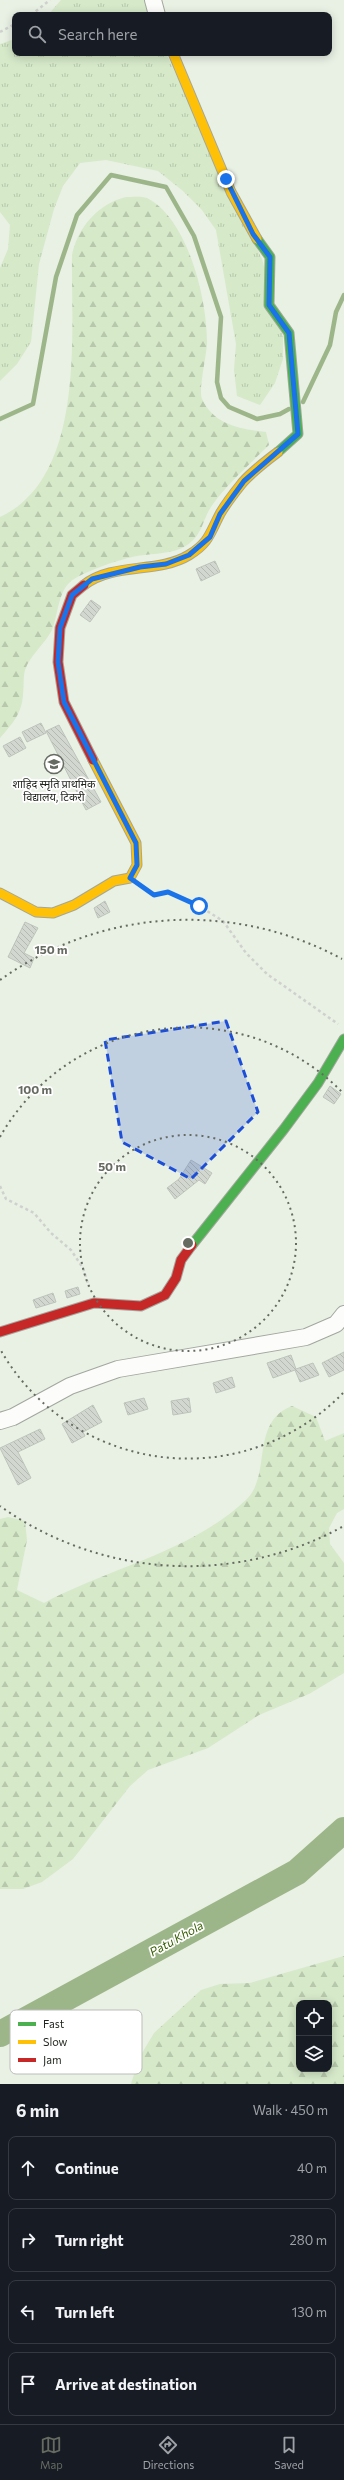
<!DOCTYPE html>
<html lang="en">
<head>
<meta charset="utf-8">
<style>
  :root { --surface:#171b24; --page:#242831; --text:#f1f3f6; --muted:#9ea1a6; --line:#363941; --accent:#666b62 }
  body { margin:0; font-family:Commissioner,"Noto Sans Devanagari",sans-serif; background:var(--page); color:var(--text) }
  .controls { position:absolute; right:12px; bottom:12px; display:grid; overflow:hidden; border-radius:8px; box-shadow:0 2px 10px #0003 }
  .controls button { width:36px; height:36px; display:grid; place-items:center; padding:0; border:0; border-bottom:1px solid var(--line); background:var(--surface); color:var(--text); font:20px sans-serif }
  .stop { position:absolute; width:12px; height:12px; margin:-9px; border:3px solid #1a73e8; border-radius:50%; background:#fff }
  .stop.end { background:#1a73e8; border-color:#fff; box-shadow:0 1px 4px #0008 }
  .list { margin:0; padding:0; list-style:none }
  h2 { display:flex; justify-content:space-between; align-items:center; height:52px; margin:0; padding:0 16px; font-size:17px }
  h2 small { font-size:13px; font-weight:400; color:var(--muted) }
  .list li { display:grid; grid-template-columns:26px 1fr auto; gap:12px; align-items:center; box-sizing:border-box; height:64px; margin:0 8px 8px; padding:0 8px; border:1px solid var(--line); border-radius:8px }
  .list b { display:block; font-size:15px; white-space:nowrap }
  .list em { font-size:13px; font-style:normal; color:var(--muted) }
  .icon { flex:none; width:22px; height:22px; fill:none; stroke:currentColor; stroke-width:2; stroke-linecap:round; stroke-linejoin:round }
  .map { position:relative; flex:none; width:344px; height:2084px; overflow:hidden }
  .search { position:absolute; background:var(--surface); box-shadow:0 2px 10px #0003; left:12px; right:12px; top:12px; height:44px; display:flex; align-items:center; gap:10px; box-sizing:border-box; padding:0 14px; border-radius:8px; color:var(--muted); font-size:15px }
  .sheet { height:340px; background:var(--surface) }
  nav { display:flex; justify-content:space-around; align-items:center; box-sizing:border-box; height:56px; border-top:1px solid var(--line); background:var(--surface); font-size:11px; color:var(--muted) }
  nav a { display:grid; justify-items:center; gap:2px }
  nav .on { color:var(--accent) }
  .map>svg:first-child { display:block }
  .grass { fill:url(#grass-tufts) }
  .forest { fill:url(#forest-firs); fill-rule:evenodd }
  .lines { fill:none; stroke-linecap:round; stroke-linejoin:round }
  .stream { stroke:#9db689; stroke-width:4.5 }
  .river { stroke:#9db689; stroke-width:26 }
  .building { fill:url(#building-back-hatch); stroke:#bec4bb }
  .street-casing { stroke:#a2a79e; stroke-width:18 }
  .fast-casing { stroke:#a2a79e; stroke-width:11 }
  .slow-casing { stroke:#a2a79e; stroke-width:11 }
  .jam-casing { stroke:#a2a79e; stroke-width:11 }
  .path { stroke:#cfd1cd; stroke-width:2.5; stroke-dasharray:3 3; stroke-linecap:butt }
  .street { stroke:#fcfdfb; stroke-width:16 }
  .fast { stroke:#4caf50; stroke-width:9 }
  .slow { stroke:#ffc107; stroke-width:9 }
  .jam { stroke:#c62828; stroke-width:9 }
  .route { stroke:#1a73e8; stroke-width:5 }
  .marked { fill:#1d4ed8; fill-opacity:0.2; stroke:#1d4ed8; stroke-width:3; stroke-dasharray:8 5; stroke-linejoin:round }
  .ring { fill:none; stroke:#666b62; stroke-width:2; stroke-dasharray:2 4 }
  .labels { text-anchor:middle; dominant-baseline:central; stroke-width:3.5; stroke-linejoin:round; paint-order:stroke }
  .poi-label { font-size:11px; fill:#1f241c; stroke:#fff }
  .water-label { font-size:12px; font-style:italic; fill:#365e00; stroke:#fff }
  .key { fill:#fff; stroke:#bcbdbb; stroke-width:1 }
  .key-label { font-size:11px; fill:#1f241c }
  .centre { fill:#666b62; stroke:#fff; stroke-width:2 }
  .ring-label { font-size:12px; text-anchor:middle; font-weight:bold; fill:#666b62; stroke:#fff; stroke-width:3.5; stroke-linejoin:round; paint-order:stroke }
</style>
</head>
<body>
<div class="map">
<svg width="344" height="2084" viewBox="0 0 344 2084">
  <defs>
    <pattern id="grass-tufts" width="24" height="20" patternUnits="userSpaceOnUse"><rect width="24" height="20" fill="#d6e9c9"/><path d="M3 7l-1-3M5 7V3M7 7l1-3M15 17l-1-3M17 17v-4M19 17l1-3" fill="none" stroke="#b7c8ac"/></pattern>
    <pattern id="forest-firs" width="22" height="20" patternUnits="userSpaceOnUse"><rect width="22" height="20" fill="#d6e9c9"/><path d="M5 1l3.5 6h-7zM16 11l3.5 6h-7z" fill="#b7c8ac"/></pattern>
    <pattern id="building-back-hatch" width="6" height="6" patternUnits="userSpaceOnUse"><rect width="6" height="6" fill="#d2d8cf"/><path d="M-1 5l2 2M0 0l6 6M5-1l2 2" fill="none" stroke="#b4b9b1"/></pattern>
  </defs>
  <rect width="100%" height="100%" fill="#e9f0e4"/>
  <g class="grass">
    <path d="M61 0H148L151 15H48Z"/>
    <path d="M15 39V53H166L262 259 283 336V359L275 383 260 405 237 396 234 370 236 344 216 230 202 210 183 191 158 171 106 160 80 163 63 186 54 209 39 264 31 342 17 364 0 381V268L8 249 10 225 0 212V44Z"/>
  </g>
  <g class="forest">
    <path d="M126 197C132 197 141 196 147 198 188 219 207 299 207 342 207 355 198 390 202 399 214 425 240 429 266 432L269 445C250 464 229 482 213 504 201 520 204 537 182 548 167 555 148 553 132 557 118 560 80 573 70 582 58 593 58 615 52 630 45 644 30 655 25 670 23 677 24 687 23 694 22 714 12 724 0 738V517C86 477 71 334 72 255 78 227 98 204 126 197Z"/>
    <path d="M292 1406 316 1417 325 1441 344 1433V1509L337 1513 329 1528 330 1544 344 1563V1673L309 1694 259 1715 208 1748 148 1770 130 1786 73 1859 42 1882 23 1889H0V1519L8 1517 25 1521 27 1540 17 1590 44 1603C111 1567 191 1552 247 1499 272 1474 250 1422 292 1406Z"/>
    <path d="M344 1956V2084H131L139 2058 154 2033 201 1990 220 1984 250 1983ZM299 2003H329V2069H299Z"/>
  </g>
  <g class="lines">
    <g class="stream">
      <path d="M303 402 330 345 336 312 344 295"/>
      <path d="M0 419 33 404 56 277 77 215 111 175 166 187 194 236 221 317 217 382 221 398 229 407 257 419 280 414 289 409"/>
    </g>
    <path class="river" d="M0 2034 297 1872 344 1830"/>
  </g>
  <g class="building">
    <path d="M215 561 220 572 201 581 196 569Z"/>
    <path d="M91 600 101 607 90 622 80 615Z"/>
    <path d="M41 723 46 733 27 742 22 732Z"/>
    <path d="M59 725 101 802 86 810 46 731Z"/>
    <path d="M20 737 26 748 9 757 3 746Z"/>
    <path d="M105 901 110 912 98 918 94 908Z"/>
    <path d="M25 922 38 928 24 953 34 958 30 968 8 957Z"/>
    <path d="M330 1086 341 1094 334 1104 323 1097Z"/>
    <path d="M191 1160 212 1173 205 1184 199 1180 175 1199 167 1188 179 1179Z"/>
    <path d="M78 1287 80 1294 67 1298 65 1291Z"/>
    <path d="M53 1293 56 1302 36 1308 33 1300Z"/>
    <path d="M344 1352V1370L329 1377 322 1363Z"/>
    <path d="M291 1355 296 1369 313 1363 319 1375 300 1382 295 1370 273 1378 267 1363Z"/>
    <path d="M232 1377 235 1387 216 1393 213 1383Z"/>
    <path d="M144 1398 148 1409 128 1415 124 1403Z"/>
    <path d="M189 1398 191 1412 173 1415 171 1401Z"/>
    <path d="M93 1405 102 1422 83 1432 85 1436 72 1443 62 1424Z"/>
    <path d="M40 1429 45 1439 18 1452 31 1478 18 1485 0 1448Z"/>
  </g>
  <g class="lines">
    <defs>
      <g id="street">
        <path d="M153 0 157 15"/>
        <path d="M0 1421 13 1417 70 1386 118 1369 306 1337 336 1324 344 1314"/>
      </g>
      <g id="fast">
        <path d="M257 239 270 257 269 305 289 333 298 434 278 452"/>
        <path d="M192 1245 284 1129 318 1083 344 1039"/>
      </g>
      <g id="slow">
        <path d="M173 53 231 192 257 239"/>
        <path d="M84 585C113 562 158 574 189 555 209 543 210 533 220 514 226 503 235 492 243 482 253 471 266 461 278 452"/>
        <path d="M0 893 36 912 53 913 74 905 114 881 130 878 137 865 136 843 93 760"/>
      </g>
      <g id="jam">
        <path d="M84 585 72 595 60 628 58 662 64 702 93 760"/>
        <path d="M0 1332 94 1303 141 1306 165 1295 176 1278 181 1260 192 1245"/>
      </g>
    </defs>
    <use href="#street" class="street-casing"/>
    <use href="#fast" class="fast-casing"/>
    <use href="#slow" class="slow-casing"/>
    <use href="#jam" class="jam-casing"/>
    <g class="path">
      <path d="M31 15 50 0"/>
      <path d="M0 32 15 24"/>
      <path d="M143 887 154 895 168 892 191 901 223 921 246 953 267 974 338 1024"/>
      <path d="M0 1186 6 1199 34 1213 51 1233 71 1250 83 1268 89 1287"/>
    </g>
    <use href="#street" class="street"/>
    <use href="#fast" class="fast"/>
    <use href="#slow" class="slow"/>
    <use href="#jam" class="jam"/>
  </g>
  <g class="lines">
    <path class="route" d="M199 906 168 892 154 895 130 878 137 865 136 843 64 702 58 662 60 628 72 595 92 579 140 567 166 564 189 555 210 537 220 514 244 481 298 434 289 333 269 305 270 257 253 234 226 179"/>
  </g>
  <path class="marked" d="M226 1021 258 1112 191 1179 122 1142 105 1040Z"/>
  <g class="ring">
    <circle cx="188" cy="1243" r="108"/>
    <path d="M343 1393A216 216 0 0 1 0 1349M0 1137A216 216 0 0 1 343 1093"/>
    <path d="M342 1527A323 323 0 0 1 0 1506M0 980A323 323 0 0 1 342 959"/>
  </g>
  <defs>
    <symbol id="school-ring" viewBox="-11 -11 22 22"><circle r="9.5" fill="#fff" stroke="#666b62" stroke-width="1.5"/><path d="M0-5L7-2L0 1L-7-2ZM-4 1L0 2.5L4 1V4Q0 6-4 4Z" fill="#666b62"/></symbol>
  </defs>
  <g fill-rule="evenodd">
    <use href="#school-ring" x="43" y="753" width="22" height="22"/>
  </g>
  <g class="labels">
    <g class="poi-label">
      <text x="54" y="783">शाहिद स्मृति प्राथमिक<tspan x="54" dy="13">विद्यालय, टिकरी</tspan></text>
    </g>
    <g class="water-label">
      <text transform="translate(176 1938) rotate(-29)">Patu Khola</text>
    </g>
  </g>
  <rect x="10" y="2010" width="132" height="64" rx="6" class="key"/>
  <rect x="18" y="2022" width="18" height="4" fill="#4caf50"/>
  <rect x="18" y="2040" width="18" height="4" fill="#ffc107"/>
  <rect x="18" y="2058" width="18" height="4" fill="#c62828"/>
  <g class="key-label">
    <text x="43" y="2028">Fast</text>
    <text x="43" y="2046">Slow</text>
    <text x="43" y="2064">Jam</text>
  </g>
  <circle cx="188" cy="1243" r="6" class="centre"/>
  <g class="ring-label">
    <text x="51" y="954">150 m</text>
    <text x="35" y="1094">100 m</text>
    <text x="112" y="1171">50 m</text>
  </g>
</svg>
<div class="controls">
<button><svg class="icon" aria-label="locate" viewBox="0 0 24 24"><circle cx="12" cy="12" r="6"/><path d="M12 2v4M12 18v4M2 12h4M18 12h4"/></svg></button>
<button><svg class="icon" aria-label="layers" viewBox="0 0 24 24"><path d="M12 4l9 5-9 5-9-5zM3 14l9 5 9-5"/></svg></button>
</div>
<div class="stop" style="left:199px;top:906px"></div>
<div class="stop end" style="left:226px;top:179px"></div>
<div class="search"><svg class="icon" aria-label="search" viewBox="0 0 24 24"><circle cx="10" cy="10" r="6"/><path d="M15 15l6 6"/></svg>Search here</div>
</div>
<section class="sheet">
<h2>6 min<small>Walk · 450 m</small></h2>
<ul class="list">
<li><svg class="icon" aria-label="ahead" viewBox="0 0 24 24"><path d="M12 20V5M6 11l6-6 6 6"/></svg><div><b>Continue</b></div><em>40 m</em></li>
<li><svg class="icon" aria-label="right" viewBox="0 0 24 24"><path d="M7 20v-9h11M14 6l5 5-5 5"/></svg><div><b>Turn right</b></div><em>280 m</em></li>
<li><svg class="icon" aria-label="left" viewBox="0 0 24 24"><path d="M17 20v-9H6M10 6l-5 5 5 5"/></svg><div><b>Turn left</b></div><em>130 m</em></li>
<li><svg class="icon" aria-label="arrive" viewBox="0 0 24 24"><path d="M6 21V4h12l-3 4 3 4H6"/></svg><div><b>Arrive at destination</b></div></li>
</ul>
</section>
<nav>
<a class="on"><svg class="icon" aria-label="map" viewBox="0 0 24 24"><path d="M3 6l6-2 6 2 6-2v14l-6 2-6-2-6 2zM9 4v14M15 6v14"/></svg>Map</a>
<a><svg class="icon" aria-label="directions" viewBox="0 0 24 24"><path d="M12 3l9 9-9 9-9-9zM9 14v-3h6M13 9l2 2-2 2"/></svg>Directions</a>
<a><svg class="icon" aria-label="saved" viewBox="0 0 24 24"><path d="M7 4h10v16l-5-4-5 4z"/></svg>Saved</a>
</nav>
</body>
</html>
